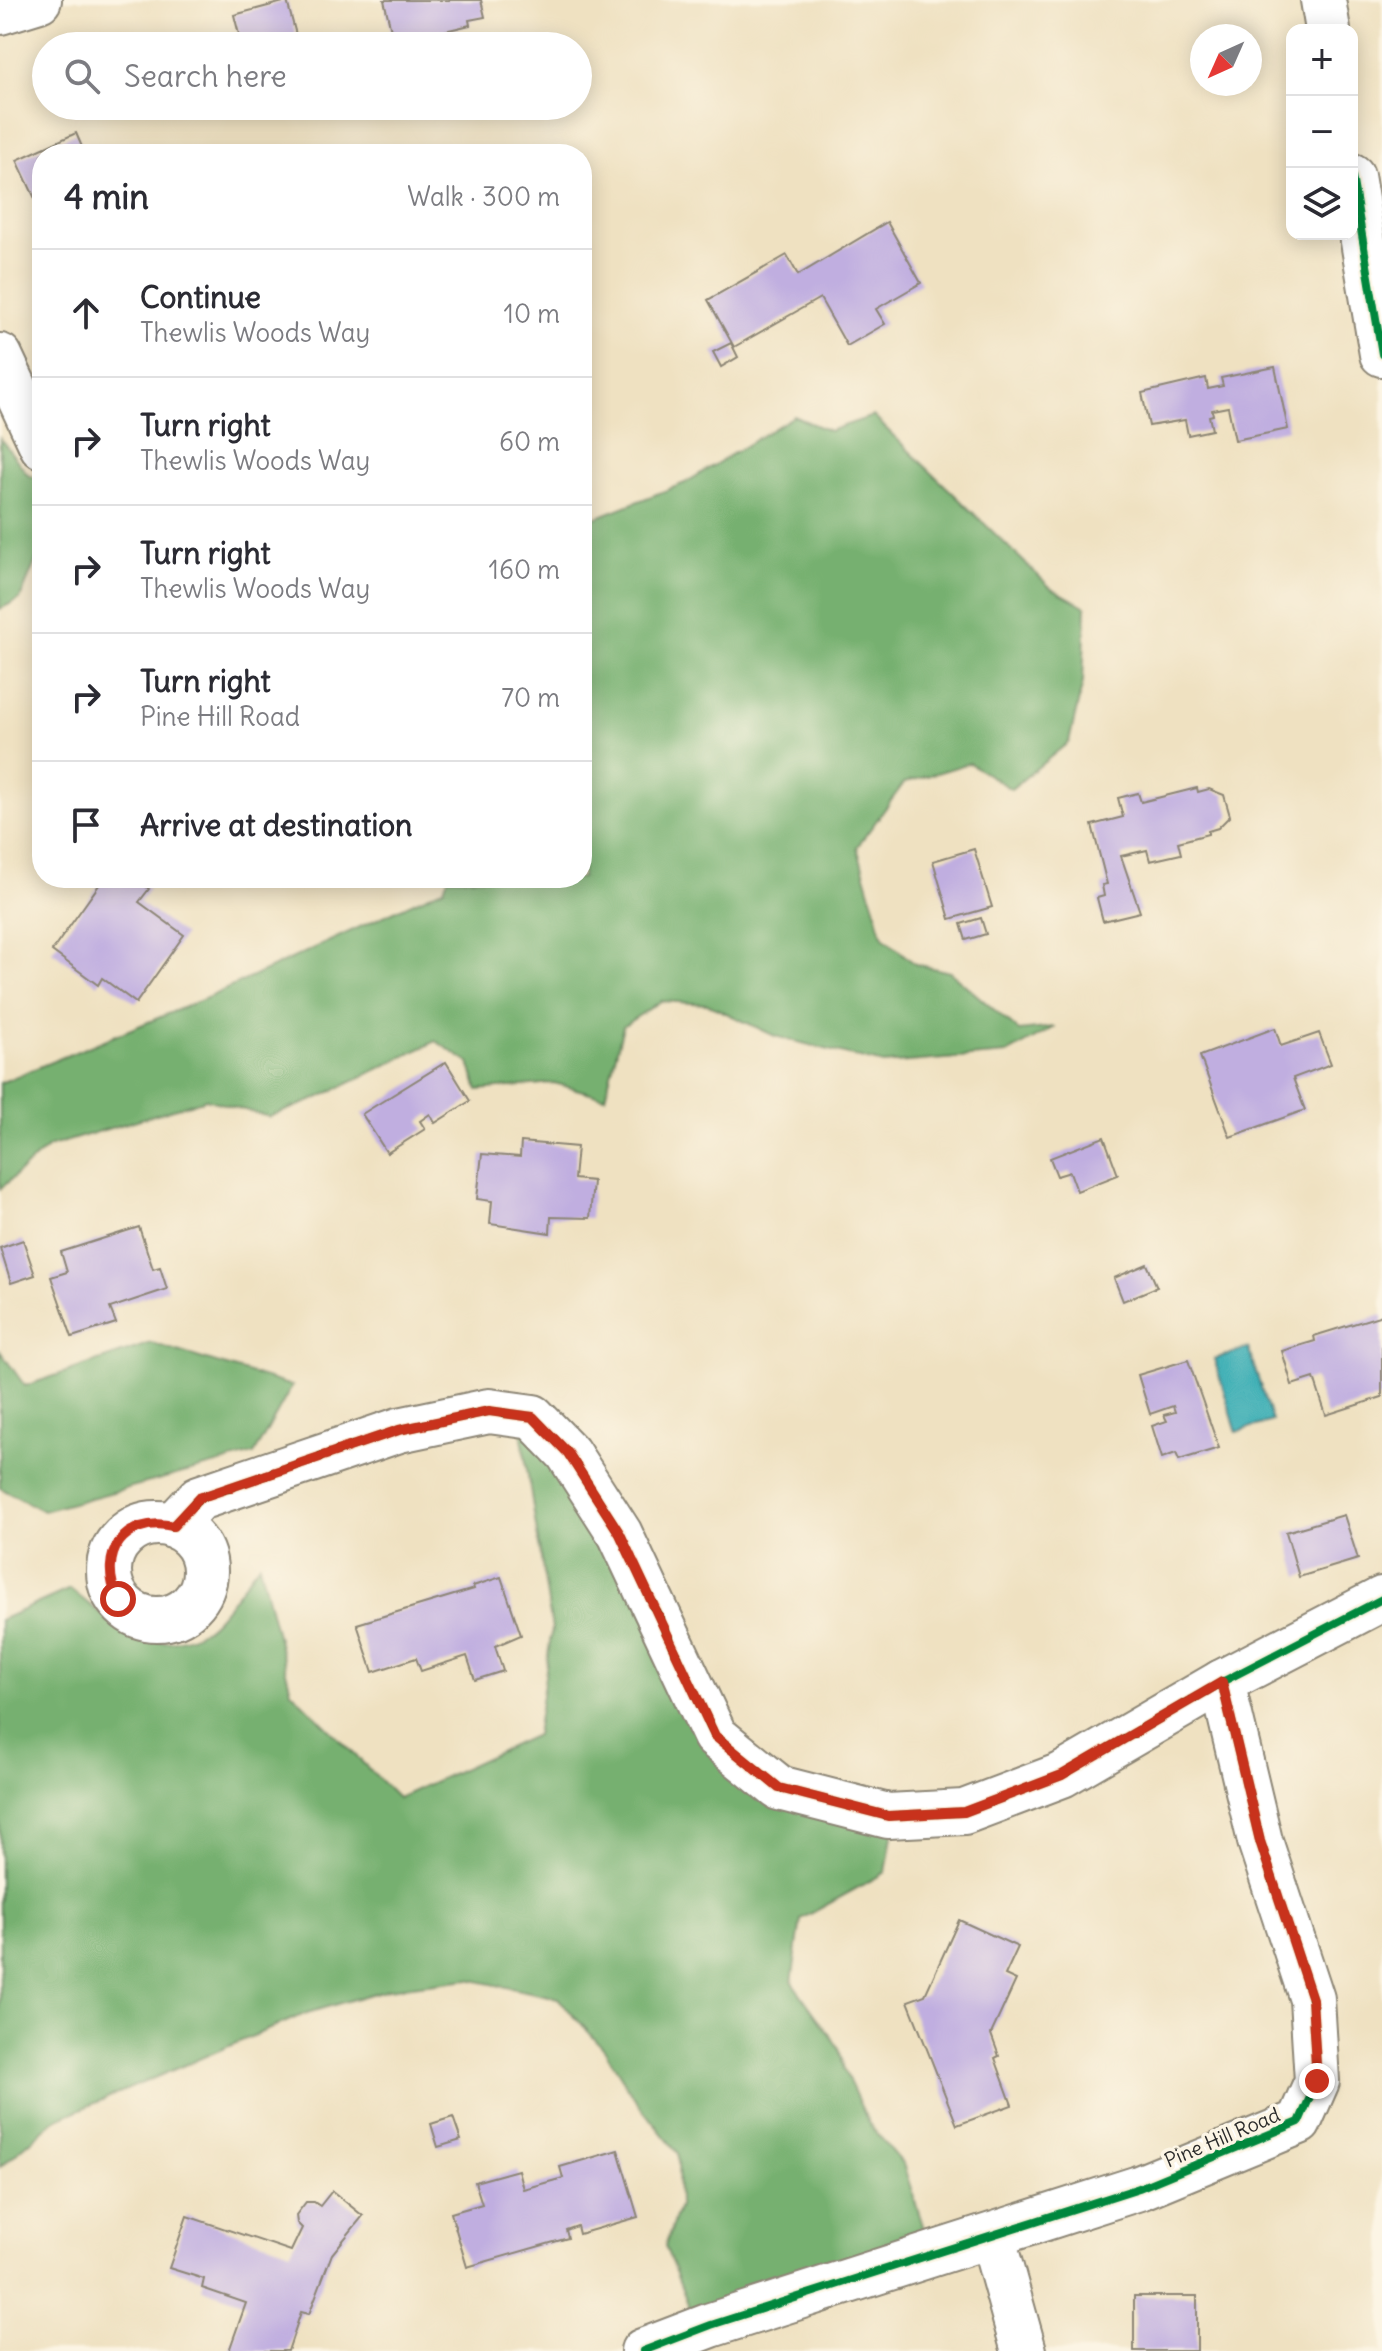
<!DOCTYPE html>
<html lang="en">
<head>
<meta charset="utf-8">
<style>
  :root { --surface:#fff; --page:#f7f7f7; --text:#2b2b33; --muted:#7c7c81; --line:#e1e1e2 }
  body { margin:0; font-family:Delius,sans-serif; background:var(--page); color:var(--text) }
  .controls { position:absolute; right:24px; top:24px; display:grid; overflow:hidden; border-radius:16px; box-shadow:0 4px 20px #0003 }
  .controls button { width:72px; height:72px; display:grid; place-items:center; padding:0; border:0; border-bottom:2px solid var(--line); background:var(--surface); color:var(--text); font:40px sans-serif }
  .compass { position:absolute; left:1190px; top:24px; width:72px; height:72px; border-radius:50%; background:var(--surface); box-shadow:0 4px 20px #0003; rotate:225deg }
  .stop { position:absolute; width:24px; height:24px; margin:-18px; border:6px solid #c8321e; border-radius:50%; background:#fff }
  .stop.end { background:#c8321e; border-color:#fff; box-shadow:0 2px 8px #0008 }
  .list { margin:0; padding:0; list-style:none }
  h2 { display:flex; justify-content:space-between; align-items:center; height:104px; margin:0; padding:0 32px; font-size:34px }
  h2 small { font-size:26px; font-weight:400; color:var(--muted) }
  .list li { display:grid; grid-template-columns:52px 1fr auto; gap:24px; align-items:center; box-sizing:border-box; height:128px; padding:0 32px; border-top:2px solid var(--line) }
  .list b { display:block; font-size:30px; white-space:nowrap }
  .list p { margin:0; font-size:26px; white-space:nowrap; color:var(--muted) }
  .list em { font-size:26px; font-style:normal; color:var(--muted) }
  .icon { flex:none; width:44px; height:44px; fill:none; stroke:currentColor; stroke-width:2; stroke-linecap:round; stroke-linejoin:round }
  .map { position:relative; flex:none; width:1382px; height:2351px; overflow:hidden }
  .search { position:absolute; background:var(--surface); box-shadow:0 4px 20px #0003; left:32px; top:32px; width:560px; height:88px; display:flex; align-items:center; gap:20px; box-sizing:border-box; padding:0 28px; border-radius:44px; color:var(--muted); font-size:30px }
  .panel { position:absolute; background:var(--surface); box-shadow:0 4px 20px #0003; left:32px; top:144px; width:560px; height:744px; border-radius:32px }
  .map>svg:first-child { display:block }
  .forest { fill:#76b06f; stroke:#506e4d; stroke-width:2 }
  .water { fill:#3eafb5; stroke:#346d70; stroke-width:2 }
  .building { fill:#c0aee0 }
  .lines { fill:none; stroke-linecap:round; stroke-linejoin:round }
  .minor-casing { stroke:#8d8676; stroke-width:48 }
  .minor { stroke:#fff; stroke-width:44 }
  .cycleway-casing { stroke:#fcf5e5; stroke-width:13 }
  .cycleway { stroke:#00873e; stroke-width:8 }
  .route { stroke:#c8321e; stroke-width:10 }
  .labels { text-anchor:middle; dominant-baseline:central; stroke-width:7; stroke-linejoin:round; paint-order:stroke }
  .street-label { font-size:20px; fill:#2b2b2b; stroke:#fcf5e5 }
</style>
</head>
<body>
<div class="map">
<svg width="1382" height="2351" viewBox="0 0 1382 2351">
  <rect width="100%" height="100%" fill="#fcf5e5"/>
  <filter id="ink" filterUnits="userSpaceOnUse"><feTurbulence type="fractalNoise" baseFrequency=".0125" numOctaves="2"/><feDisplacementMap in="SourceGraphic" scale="16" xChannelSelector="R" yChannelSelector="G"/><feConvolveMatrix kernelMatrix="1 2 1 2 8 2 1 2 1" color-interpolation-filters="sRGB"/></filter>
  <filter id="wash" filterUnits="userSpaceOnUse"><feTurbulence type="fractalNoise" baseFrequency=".006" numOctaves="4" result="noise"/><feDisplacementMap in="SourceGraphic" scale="32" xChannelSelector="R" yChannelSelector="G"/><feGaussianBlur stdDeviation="1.8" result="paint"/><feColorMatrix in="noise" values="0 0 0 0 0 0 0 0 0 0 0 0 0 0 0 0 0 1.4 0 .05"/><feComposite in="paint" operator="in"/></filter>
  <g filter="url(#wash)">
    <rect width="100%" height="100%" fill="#efe1c1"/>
    <g class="forest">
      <path d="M794 416 829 431 873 416 1050 587 1086 607 1083 682 1069 742 1011 789 969 763 904 783 857 847 883 937 915 964 950 972 1019 1031 1055 1027 1007 1054 883 1064 775 1036 707 1004 661 1001 623 1026 605 1097 554 1083 478 1090 469 1063 436 1041 314 1100 269 1117 206 1099 48 1147 0 1189V1083L209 997 444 888 448 878H582V523L685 483Z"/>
      <path d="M0 438 29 476 42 478V546L20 599 0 609Z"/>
      <path d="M151 1343 292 1386 254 1454 43 1511 0 1488V1351L25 1386Z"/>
      <path d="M519 1418 562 1454 709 1739 894 1824 886 1872 801 1919 792 1982 839 2048 844 2070 869 2124 903 2164 929 2244 699 2332 665 2246 679 2206 678 2153 639 2105 604 2049 558 1998 468 1979 388 1989 307 2013 55 2120 0 2167V1620L70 1589C110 1620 150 1662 202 1631 220 1621 245 1581 259 1564L291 1691 398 1798 536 1735 552 1629Z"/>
    </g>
    <path class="water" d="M1248 1348 1272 1421 1237 1432 1214 1359Z"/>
    <g id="blocks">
      <g class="building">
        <path d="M384 0H481L485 17 469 20 470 25 394 43Z"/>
        <path d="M287 1 299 46H242L234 15Z"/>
        <path d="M76 133 85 154H42V203L38 205 17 160Z"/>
        <path d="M887 222 921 283 876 309 885 324 847 346 820 298 734 347 708 300 787 255 798 275Z"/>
        <path d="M731 343 738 357 721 367 713 352Z"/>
        <path d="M1275 367 1288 429 1235 440 1228 407 1212 410 1213 415 1209 416 1212 430 1188 435 1185 420 1149 426 1142 393 1206 378 1208 389 1223 386 1221 378Z"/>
        <path d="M1197 788 1198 792 1209 789 1224 795 1230 816 1218 828 1208 831V834L1178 842 1181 854 1150 861 1147 850 1121 856 1140 912 1103 921 1097 898 1104 896 1102 885 1107 884 1092 825 1123 817 1118 798 1138 793 1141 802Z"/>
        <path d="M974 849 992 907 950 919 933 861Z"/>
        <path d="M104 878H135L149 889 139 902 184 935 136 1003 102 978 98 985 52 951Z"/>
        <path d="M981 918 986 934 966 940 961 924Z"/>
        <path d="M1275 1028 1281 1046 1319 1033 1331 1064 1293 1078 1305 1110 1230 1137 1200 1056Z"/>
        <path d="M446 1062 470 1101 435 1123 430 1114 420 1121 425 1129 387 1153 362 1114Z"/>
        <path d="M1104 1137 1118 1175 1077 1191 1070 1172 1057 1176 1050 1158Z"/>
        <path d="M521 1142 577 1147 574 1179 593 1181 590 1218 551 1217 550 1233 490 1224 492 1201 477 1199 482 1154 520 1157Z"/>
        <path d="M139 1227 153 1269 160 1267 167 1289 110 1308 116 1323 72 1337 51 1277 67 1272 61 1252Z"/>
        <path d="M23 1240 35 1275 11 1283 0 1248Z"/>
        <path d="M1147 1264 1157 1287 1123 1301 1114 1278Z"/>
        <path d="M1382 1315V1397L1326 1415 1314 1378 1292 1385 1282 1351 1315 1341 1314 1336Z"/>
        <path d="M1188 1360 1219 1448 1179 1460 1176 1453 1162 1458 1152 1426 1167 1421 1164 1415 1175 1412 1173 1406 1150 1414 1138 1375Z"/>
        <path d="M1344 1515 1358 1559 1299 1577 1286 1532Z"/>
        <path d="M501 1577 521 1635 495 1646 503 1671 475 1680 467 1656 421 1671 416 1658 373 1672 357 1624 474 1589 473 1586Z"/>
        <path d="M959 1920 1018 1947 1005 1975 1016 1980 991 2034 999 2056 995 2058 1012 2105 957 2125 908 2001 925 1995Z"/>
        <path d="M453 2117 461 2140 438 2147 431 2124Z"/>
        <path d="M618 2150 638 2217 579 2234 577 2226 566 2230 568 2238 467 2267 451 2213 482 2204 475 2182 518 2170 523 2189 563 2178 560 2167Z"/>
        <path d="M332 2191 363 2216 332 2254 309 2314 301 2312 288 2351H229L246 2303 202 2288 204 2279 169 2268 187 2216 291 2251 302 2228 297 2223 296 2215 306 2202H314L320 2206Z"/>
        <rect x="1134" y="2296" width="63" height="55"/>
      </g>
    </g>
  </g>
  <g filter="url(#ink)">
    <use href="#blocks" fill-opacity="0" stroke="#8d8676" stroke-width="2"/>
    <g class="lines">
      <defs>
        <g id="minor">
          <path d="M1323 0 1328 30"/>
          <path d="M0 12 39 0"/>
          <path d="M1352 176 1382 354"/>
          <path d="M0 356 42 446"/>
          <circle cx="157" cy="1571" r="48"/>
          <path d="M173 1526 199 1498 399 1430 489 1411 533 1417 568 1453 620 1534 715 1736 779 1788 888 1816 964 1812 1062 1775 1222 1682 1382 1599"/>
          <path d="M992 2236 1024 2351"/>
          <path d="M643 2351 711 2325 1139 2188 1299 2122 1317 2081 1312 1999 1260 1841 1222 1682"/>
        </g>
      </defs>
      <use href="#minor" class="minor-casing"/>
      <use href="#minor" class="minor"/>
      <defs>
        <g id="cycleway">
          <path d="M1352 176 1382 354"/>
          <path d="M173 1526 199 1498 399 1430 489 1411 533 1417 568 1453 620 1534 715 1736 779 1788 888 1816 964 1812 1062 1775 1222 1682 1382 1599"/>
          <path d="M643 2351 711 2325 1139 2188 1299 2122 1317 2081 1312 1999 1260 1841 1222 1682"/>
        </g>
      </defs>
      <use href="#cycleway" class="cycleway-casing"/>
      <use href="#cycleway" class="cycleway"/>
    </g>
  </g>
  <g class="lines" filter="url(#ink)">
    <path class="route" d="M118 1599C97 1554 124 1516 173 1526L199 1498 399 1430 489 1411 533 1417 568 1453 620 1534 715 1736 779 1788 888 1816 964 1812 1062 1775 1222 1682 1260 1841 1312 1999 1317 2081"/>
  </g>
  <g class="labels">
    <g class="street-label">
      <text transform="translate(1222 2137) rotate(-23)">Pine Hill Road</text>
    </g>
  </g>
</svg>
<div class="controls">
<button>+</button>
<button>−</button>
<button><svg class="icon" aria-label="layers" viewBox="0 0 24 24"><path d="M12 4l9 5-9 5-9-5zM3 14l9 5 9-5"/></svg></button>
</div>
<svg class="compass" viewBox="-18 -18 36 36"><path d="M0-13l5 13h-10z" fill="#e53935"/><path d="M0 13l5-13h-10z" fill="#7c7c81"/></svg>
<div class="stop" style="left:118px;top:1599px"></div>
<div class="stop end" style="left:1317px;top:2081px"></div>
<div class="search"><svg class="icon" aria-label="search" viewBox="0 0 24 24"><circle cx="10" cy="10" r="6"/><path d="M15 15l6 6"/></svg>Search here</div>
<section class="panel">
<h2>4 min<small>Walk · 300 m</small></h2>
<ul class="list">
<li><svg class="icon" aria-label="ahead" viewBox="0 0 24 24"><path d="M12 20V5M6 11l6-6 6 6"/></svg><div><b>Continue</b><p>Thewlis Woods Way</p></div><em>10 m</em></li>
<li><svg class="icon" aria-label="right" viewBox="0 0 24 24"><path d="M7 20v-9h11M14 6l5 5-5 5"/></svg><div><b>Turn right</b><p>Thewlis Woods Way</p></div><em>60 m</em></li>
<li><svg class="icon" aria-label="right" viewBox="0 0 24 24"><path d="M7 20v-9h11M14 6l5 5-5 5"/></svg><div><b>Turn right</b><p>Thewlis Woods Way</p></div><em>160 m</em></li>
<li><svg class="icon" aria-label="right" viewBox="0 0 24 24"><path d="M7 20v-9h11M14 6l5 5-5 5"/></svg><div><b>Turn right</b><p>Pine Hill Road</p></div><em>70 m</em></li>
<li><svg class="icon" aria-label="arrive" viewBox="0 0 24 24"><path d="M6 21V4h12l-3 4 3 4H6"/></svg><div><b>Arrive at destination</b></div></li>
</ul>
</section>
</div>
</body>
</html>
